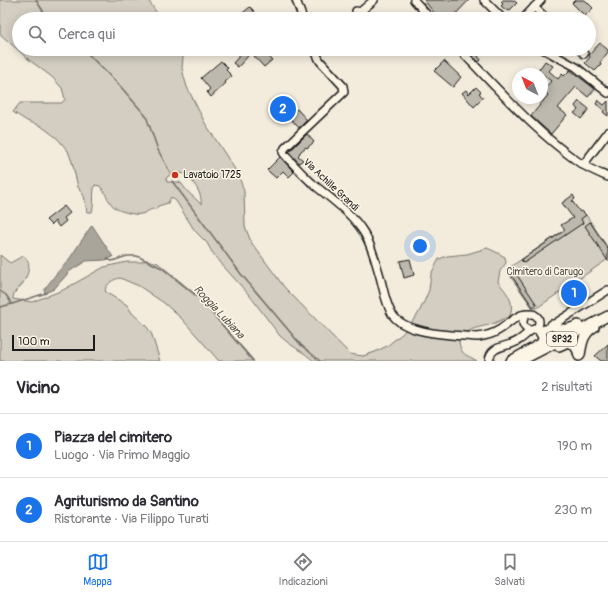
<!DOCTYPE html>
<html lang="it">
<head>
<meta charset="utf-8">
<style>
  :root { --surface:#fff; --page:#f2f2f3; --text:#2b2b33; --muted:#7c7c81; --line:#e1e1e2; --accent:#1a73e8 }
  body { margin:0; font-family:Pangolin,sans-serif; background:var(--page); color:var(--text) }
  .compass { position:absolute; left:512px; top:68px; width:36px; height:36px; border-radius:50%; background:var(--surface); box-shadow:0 2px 10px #0003; rotate:318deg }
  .scale { position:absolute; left:12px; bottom:10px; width:83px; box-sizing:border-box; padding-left:4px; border:2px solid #1c1c1c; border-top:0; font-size:11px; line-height:14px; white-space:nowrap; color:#1c1c1c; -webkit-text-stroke:3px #fcf5e5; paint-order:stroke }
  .you { position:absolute; left:420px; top:246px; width:14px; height:14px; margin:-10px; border:3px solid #fff; border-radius:50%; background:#1a73e8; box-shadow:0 0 0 6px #1a73e833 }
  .badge { display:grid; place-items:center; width:26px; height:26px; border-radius:50%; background:var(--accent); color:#fff; font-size:13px; font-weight:700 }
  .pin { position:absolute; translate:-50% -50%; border:2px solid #fff; box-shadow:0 1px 4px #0006 }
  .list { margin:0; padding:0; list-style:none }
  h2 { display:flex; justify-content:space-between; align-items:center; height:52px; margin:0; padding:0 16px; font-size:17px }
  h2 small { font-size:13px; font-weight:400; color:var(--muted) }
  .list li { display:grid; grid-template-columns:26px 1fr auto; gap:12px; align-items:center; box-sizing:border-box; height:64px; padding:0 16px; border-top:1px solid var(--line) }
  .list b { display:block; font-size:15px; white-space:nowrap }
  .list p { margin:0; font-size:13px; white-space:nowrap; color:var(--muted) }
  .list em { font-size:13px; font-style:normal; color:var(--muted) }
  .icon { flex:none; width:22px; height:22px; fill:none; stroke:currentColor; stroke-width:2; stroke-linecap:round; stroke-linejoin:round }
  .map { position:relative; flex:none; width:608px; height:361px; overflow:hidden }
  .search { position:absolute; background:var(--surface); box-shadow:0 2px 10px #0003; left:12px; right:12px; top:12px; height:44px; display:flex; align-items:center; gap:10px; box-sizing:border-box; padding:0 14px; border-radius:22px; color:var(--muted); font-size:15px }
  .sheet { height:180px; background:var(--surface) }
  nav { display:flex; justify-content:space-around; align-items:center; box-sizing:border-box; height:56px; border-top:1px solid var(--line); background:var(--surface); font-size:11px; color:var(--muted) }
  nav a { display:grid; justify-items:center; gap:2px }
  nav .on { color:var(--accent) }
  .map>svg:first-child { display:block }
  .green { fill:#d3cec1; stroke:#78756e; fill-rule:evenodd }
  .water { fill:#aaa59b; stroke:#716e68 }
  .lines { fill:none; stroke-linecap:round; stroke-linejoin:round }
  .stream { stroke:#716e68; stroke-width:1.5 }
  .building { fill:#beb9ae; stroke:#1c1c1c }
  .minor-casing { stroke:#1c1c1c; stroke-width:10 }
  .major-casing { stroke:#1c1c1c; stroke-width:12 }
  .minor { stroke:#fcf5e5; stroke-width:7 }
  .major { stroke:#fcf5e5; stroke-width:9 }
  .poi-dot { fill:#c8321e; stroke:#fcf5e5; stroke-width:1.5 }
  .labels { text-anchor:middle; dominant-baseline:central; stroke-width:3; stroke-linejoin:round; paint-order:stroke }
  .shield { fill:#fcf5e5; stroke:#5f5d58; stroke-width:1 }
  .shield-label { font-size:9px; font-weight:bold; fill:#1c1c1c }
  .poi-label { font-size:10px; fill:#1c1c1c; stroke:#fcf5e5; text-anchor:start }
  .street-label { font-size:10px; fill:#1c1c1c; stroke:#fcf5e5 }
  .park-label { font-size:10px; fill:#53514e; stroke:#fcf5e5 }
  .water-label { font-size:11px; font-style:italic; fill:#55534f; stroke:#fcf5e5 }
</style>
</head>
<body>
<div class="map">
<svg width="608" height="361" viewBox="0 0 608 361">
  <rect width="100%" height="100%" fill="#f3ecdd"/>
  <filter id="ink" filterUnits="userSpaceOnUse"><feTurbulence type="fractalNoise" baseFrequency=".025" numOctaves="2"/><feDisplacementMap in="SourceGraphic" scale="8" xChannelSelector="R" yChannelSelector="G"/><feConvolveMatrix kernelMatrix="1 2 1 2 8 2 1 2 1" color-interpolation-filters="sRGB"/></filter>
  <g filter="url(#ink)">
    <g class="green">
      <path d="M0 0H148L161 19H19V49H180L183 57 182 68 184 77 187 87 205 123 238 174 244 191 245 226 251 242 285 288 350 354 363 356 375 352 387 346 403 333 418 314 424 302 429 290 431 274 439 259 447 256 467 254 487 248 494 251 505 257 506 263 500 271 498 282C507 293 515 301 510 316 503 319 496 323 489 325 476 328 466 329 459 341 461 356 466 354 477 361H314C303 351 290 346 280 336L250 296 225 268 212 252 207 243 195 231 176 201 171 197 168 203 158 206 156 209C150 208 147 213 141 214 137 215 133 214 129 213 108 209 111 200 100 186L95 185C92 193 95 202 92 212H87L84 196 78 187 72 162 68 151 57 138 41 126 27 121 13 112 20 103H62L65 99 62 88 52 77 28 59 0 34ZM174 172C177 173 182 173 184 174 193 179 203 195 201 204L187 191 181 183 178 182H167L166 178Z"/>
      <path d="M586 215 608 248V259L534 310 506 270Z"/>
      <path d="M0 255 10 263 23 256C33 261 28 275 23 283 19 289 13 291 13 299L32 302 63 290 104 267 127 262H140L148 260 158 263 200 298 254 361H219L182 319 164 303 139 286 120 278C113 279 106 284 105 291L110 295 127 305 132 313 147 327 152 335 160 361H0Z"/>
    </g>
    <path class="water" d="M92 225 113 257 105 260 86 261 70 271 54 289 45 293 44 290 56 274 68 261Z"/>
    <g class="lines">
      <g class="stream">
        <path d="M36 0 48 19"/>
        <path d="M84 49 91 57 120 86 146 116 158 150 171 174"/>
        <path d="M172 181 241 274 301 345 320 361"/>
        <path d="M107 259 112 261 127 256H137L162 268 200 299 253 361"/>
        <path d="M0 291 6 295 12 304"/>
        <path d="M0 307 12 304 46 293"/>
      </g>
    </g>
    <g class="building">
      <path d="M424 0H469L451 19H439Z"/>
      <path d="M503 0H513L517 3 510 10 508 9 506 10 501 6 503 4 501 2Z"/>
      <path d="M575 0H585L593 8 585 16 572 3Z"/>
      <path d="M250 7 253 10 260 19H248L247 17 245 19H241L239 16Z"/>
      <path d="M600 43 608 50V52L600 63 601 65 595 71 585 63 590 57 589 55Z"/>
      <path d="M262 49 272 60 264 67 254 56Z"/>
      <path d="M470 49H485L478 56 481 60 479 62 471 55 474 52Z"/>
      <path d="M244 51 248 56 238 67 233 63Z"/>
      <path d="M221 61 228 68 226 70 232 76 225 82 226 83 211 97 207 92 210 89 201 78Z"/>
      <path d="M444 61 461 77 453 87 434 71Z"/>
      <path d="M545 61 553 66 549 71 558 79 562 74 564 76 570 70 595 89 588 97 576 87 558 108 567 115 551 134 531 116 548 95 542 89V85L546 87 551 81 538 71Z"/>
      <path d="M476 87 481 92 479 93 483 98 474 107 462 93 466 90 469 94Z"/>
      <path d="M598 100 604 105 608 101V116L603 112 604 110 596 104Z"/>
      <path d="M579 101 589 109 581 119 574 113 578 110 575 106Z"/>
      <path d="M297 109 307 120 299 128 289 117Z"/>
      <path d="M307 134 314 142 307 148 306 147 301 151 298 156 303 160 299 163 289 152Z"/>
      <path d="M280 157 294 172 289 177 283 171 276 178 267 170Z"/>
      <path d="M573 195 575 199 572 201 580 212 582 211 586 215 581 219 583 223 524 263 521 260 565 230 561 225 573 218 562 203Z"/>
      <path d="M64 206 70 213 64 218 66 221 59 227 55 221 51 225 46 220Z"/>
      <path d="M590 222 608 249V261L585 226Z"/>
      <path d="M410 259 414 275 404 278 400 261Z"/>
      <path d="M515 272 537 305 533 307 511 275Z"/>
      <path d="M608 344V361H601L595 356Z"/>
    </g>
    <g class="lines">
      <defs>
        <g id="minor">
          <path d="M296 0 303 19"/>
          <path d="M414 0 431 19"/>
          <path d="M484 0 503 19"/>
          <path d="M534 7 547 19"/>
          <path d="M356 11 360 12 374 0"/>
          <path d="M523 19 541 0"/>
          <path d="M314 49 320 61 343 86 344 92 285 148 283 152 284 154C293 164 302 174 312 183 331 199 351 212 364 233 372 246 375 260 379 273 383 286 385 303 392 314 405 335 454 335 478 337 485 336 493 334 499 330 508 325 516 314 527 314"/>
          <path d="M459 49C498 89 535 132 580 163 589 169 599 173 608 177"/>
          <path d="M543 49 576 67 608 93"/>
          <path d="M579 49 584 54"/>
          <path d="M583 165 608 132"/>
          <circle cx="531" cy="322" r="8"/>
          <path d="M536 328 541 330 548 328 608 290"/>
          <path d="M489 361C490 344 509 348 519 340 524 337 527 333 532 330"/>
        </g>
        <g id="major">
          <path d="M552 325C561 331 568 330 578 325"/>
          <path d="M559 346 568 342C575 344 578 349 579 356"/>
          <path d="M580 355C582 343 583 334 594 327"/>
          <path d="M511 361 542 343 543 337 539 330"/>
          <path d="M520 361 608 316"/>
        </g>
      </defs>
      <use href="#minor" class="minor-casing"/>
      <use href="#major" class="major-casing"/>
      <use href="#minor" class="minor"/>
      <use href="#major" class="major"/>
    </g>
  </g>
  <circle class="poi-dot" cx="175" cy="175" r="4"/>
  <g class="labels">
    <rect class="shield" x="547" y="332" width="30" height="14" rx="3"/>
    <g class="shield-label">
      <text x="562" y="339">SP32</text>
    </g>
    <g class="poi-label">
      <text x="183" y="175">Lavatoio 1725</text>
    </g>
    <g class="street-label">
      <text transform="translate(331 185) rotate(43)">Via Achille Grandi</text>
    </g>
    <g class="park-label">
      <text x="545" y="272">Cimitero di Carugo</text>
    </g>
    <g class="water-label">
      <text transform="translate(219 312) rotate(47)">Roggia Lubiana</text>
    </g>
  </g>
</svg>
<svg class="compass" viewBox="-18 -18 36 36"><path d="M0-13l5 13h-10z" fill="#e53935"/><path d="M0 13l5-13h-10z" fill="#7c7c81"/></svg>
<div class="scale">100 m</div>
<div class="you"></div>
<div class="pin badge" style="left:574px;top:293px">1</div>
<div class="pin badge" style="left:283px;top:109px">2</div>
<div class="search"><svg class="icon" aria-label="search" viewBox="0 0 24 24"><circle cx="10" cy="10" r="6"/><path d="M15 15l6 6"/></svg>Cerca qui</div>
</div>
<section class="sheet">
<h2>Vicino<small>2 risultati</small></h2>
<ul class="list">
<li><span class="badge">1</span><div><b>Piazza del cimitero</b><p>Luogo · Via Primo Maggio</p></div><em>190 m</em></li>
<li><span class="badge">2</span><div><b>Agriturismo da Santino</b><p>Ristorante · Via Filippo Turati</p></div><em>230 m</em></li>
</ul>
</section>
<nav>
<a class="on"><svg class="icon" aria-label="map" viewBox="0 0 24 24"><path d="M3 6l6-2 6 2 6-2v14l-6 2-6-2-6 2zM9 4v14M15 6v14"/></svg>Mappa</a>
<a><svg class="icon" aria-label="directions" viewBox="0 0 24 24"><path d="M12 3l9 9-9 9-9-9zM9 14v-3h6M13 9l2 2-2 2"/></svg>Indicazioni</a>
<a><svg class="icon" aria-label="saved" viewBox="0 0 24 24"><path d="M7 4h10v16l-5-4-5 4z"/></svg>Salvati</a>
</nav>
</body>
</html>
